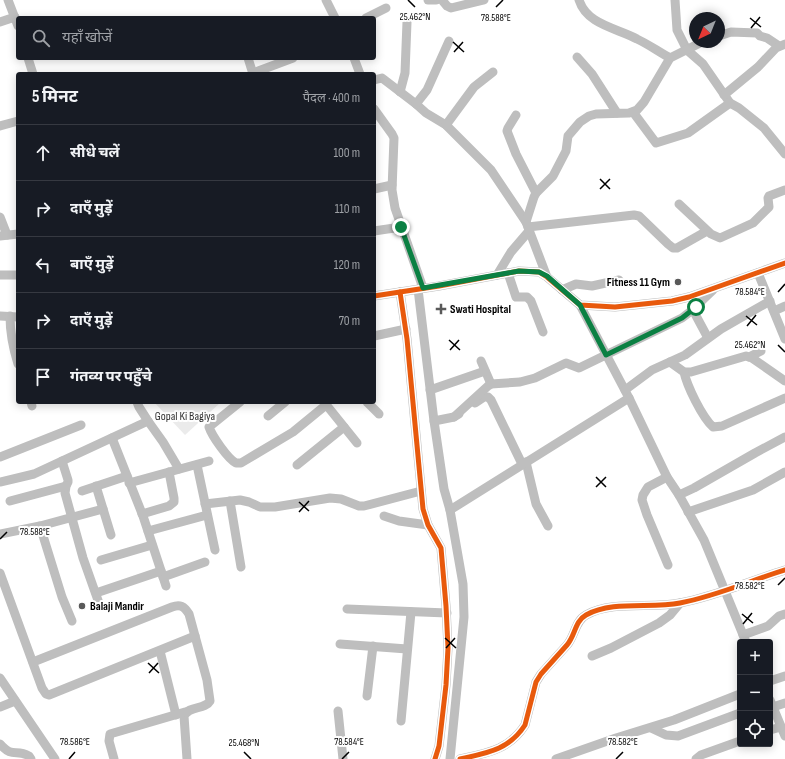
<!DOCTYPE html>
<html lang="hi">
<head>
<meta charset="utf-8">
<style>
  :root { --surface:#171b24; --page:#20242c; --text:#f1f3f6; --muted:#9ea1a6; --line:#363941 }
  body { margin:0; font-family:"Sofia Sans Condensed","Noto Sans Devanagari",sans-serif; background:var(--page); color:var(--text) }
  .controls { position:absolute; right:12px; bottom:12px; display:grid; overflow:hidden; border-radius:4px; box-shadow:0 2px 10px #0003 }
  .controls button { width:36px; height:36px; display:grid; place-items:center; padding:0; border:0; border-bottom:1px solid var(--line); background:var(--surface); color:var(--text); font:20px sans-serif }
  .compass { position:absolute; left:689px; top:12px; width:36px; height:36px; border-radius:50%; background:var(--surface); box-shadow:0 2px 10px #0003; rotate:223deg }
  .stop { position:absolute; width:12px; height:12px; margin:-9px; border:3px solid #0b8043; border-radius:50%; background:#fff }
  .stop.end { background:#0b8043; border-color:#fff; box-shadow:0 1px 4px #0008 }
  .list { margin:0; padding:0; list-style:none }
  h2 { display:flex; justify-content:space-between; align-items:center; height:52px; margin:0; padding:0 16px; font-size:17px }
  h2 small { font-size:13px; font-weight:400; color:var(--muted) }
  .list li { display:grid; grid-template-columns:26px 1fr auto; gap:12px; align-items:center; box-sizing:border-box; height:56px; padding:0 16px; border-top:1px solid var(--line) }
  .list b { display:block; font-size:15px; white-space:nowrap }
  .list em { font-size:13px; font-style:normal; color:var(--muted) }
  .icon { flex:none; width:22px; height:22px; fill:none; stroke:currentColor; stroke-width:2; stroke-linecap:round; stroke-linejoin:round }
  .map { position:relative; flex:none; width:785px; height:759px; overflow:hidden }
  .search { position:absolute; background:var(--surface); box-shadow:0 2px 10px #0003; left:16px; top:16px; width:360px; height:44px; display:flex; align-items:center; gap:10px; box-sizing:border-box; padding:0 14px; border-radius:4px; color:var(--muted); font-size:15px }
  .panel { position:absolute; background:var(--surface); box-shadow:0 2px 10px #0003; left:16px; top:72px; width:360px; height:332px; border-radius:4px }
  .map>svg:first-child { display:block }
  .green { fill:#ebebeb }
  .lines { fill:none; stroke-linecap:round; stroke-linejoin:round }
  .minor { stroke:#bebebe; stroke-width:9 }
  .cycleway-casing { stroke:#fff; stroke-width:8 }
  .cycleway { stroke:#e8590c; stroke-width:5 }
  .route { stroke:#0b8043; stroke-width:5 }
  .ticks { fill:none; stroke:#000; stroke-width:1.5 }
  .poi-dot { fill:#595959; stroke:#fff; stroke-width:1.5 }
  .labels { text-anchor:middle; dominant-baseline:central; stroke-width:4; stroke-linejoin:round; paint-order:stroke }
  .poi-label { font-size:12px; font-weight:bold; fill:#000; stroke:#fff; text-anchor:start }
  .park-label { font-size:12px; fill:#323232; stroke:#fff }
  .ticks-label { font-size:10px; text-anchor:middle; fill:#000; stroke:#fff; stroke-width:4; stroke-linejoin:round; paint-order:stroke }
</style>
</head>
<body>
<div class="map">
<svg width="785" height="759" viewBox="0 0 785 759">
  <rect width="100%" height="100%" fill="#fff"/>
  <path class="green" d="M154 402H221L185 435Z"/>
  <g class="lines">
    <g class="minor">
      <path d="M8 0 18 26"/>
      <path d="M326 0 335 18"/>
      <path d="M428 0H436"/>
      <path d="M442 0 447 6 451 8 484 0"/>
      <path d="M579 0C587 25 617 28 637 39 648 44 659 52 670 58"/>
      <path d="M675 0 677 30 687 50 703 64 730 103 739 108 764 128 785 154"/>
      <path d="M366 18 386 8"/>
      <path d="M0 22 15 17"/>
      <path d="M719 36 731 32 757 33 760 36 767 38 779 46"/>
      <path d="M577 57 592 74 617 113"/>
      <path d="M28 58 33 74"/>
      <path d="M248 58 253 74"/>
      <path d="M354 58 360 74"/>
      <path d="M253 73 293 58"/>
      <path d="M374 80 382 78 416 104 426 113 446 125 491 170 526 222 547 277"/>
      <path d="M400 92 405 73 407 22"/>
      <path d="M724 95 758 67 776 48 785 44"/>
      <path d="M416 104 427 90 449 41"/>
      <path d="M374 109 392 134 394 138 392 190 395 208 423 288"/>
      <path d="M633 112 656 143 688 133 730 103"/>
      <path d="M516 115 508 128 507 131 516 154 536 193"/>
      <path d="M446 125 474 87 493 72"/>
      <path d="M0 126 18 121"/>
      <path d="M374 189 392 185"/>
      <path d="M679 204 711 234 720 238 753 223 769 207 768 198 769 196 785 190"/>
      <path d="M0 217 7 235"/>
      <path d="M526 222 534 197 536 193 553 176 566 151 568 136 580 122 589 116 596 114 629 113 637 110 644 102 670 58 702 42"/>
      <path d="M528 227 634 215 639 216 668 244 673 248H677L707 231"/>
      <path d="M374 231 401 227"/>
      <path d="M0 236 18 234"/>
      <path d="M508 273 516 297H527L531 301 543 332"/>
      <path d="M758 273 785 339"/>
      <path d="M0 275H18"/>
      <path d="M497 275 511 252 529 231"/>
      <path d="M418 289 434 421 444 489 450 510"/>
      <path d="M562 290 576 284 592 286 619 280"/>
      <path d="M400 292 407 339 423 509 428 525 441 548 446 606 448 648 446 685 439 746 435 759"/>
      <path d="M374 296 439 286 519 271 539 272 547 277 580 305 615 307 672 301 689 297 785 263"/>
      <path d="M580 305 629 398 667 477 679 495 704 540 746 642"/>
      <path d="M693 310 708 338"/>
      <path d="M774 311 785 306"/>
      <path d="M0 316 18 317"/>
      <path d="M10 316C10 334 13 348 18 364"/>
      <path d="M374 336 406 329"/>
      <path d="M749 357 761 351"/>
      <path d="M481 361 491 384"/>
      <path d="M670 362 684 372H691L746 356 752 358 785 381"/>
      <path d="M684 372C687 386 702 417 713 427L722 426 785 398"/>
      <path d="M430 390 485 371"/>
      <path d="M625 390 652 370 685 355 721 329 770 301"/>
      <path d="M31 402 32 406"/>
      <path d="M240 402 209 427C212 436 228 459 236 463H241L293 432 326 405"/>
      <path d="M324 402 357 443"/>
      <path d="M367 402 379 414"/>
      <path d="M475 403 484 397H488L491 400 522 464"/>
      <path d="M268 416 285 402"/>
      <path d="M454 417 488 386 491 384 520 382 535 378 566 363 579 368 682 318 691 311 713 290"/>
      <path d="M148 421 163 442 179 469"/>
      <path d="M434 421 454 417 459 414"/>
      <path d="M112 438 143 516 166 586"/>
      <path d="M0 457 81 425"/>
      <path d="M62 461 68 480V482L66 486 65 493 83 558 100 606"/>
      <path d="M526 462 536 504 548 526"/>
      <path d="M197 465 215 550"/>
      <path d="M297 465 344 427"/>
      <path d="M667 477 648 487 643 495 642 500 647 515 668 565"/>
      <path d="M0 482 34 474 148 421 139 407 137 402"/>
      <path d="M129 483 209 461"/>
      <path d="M96 486 111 535"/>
      <path d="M82 491 127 476"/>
      <path d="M679 495 694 488 755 453 785 437"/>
      <path d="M10 501 66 486"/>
      <path d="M230 501 241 567"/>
      <path d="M205 504 240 500 249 502 260 507H275L330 498 341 499 359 506H364L421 491"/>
      <path d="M688 512 753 490 785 472"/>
      <path d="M142 514 169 506 174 502V498L169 472"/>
      <path d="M384 516 399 521 428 525"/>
      <path d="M40 526 62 597 72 621"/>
      <path d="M148 531 207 515"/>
      <path d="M0 534 40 526 103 509"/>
      <path d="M101 560 152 545"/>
      <path d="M0 573 42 688 46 694 49 695 195 636"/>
      <path d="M163 577 205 562"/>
      <path d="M96 593 161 571"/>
      <path d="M347 609 447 613"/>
      <path d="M743 635 768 626 779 616 785 614"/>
      <path d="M340 644 407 649"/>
      <path d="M160 651 176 715"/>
      <path d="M592 656 611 648 659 623 670 615 680 603"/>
      <path d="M33 662 172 607C180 604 184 606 189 614L207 680 210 701C205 710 189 705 184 716L187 759"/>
      <path d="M0 678 55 759"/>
      <path d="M770 681 785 676"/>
      <path d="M367 696 373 646"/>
      <path d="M770 700 785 736"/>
      <path d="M0 707 15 701"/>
      <path d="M773 707 785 703"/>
      <path d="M338 711 343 759"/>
      <path d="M401 721 411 612"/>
      <path d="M651 728 666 735 678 736 740 713"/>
      <path d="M770 730 781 727"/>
      <path d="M0 744C13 759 16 748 29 756L31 759"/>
      <path d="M114 759 109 741 110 734 185 712"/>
      <path d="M450 759 464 617 463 584 450 510 629 398"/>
      <path d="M460 759C487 753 509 750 525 725L536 682 541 674 567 645C575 636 575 621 586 615 613 600 651 609 680 603 717 596 749 581 785 570"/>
      <path d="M556 759 616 738 674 720 740 694"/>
      <path d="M696 759 701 755 740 741"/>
    </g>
    <defs>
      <g id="cycleway">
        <path d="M400 292 407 339 423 509 428 525 441 548 446 606 448 648 446 685 439 746 435 759"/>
        <path d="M374 296 439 286 519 271 539 272 547 277 580 305 615 307 672 301 689 297 785 263"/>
        <path d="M460 759C487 753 509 750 525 725L536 682 541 674 567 645C575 636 575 621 586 615 613 600 651 609 680 603 717 596 749 581 785 570"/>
      </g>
    </defs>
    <use href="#cycleway" class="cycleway-casing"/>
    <use href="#cycleway" class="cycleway"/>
  </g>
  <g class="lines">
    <path class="route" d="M401 227 423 288 519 271 539 272 547 276 580 305 606 355 682 318 696 307"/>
  </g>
  <path class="ticks" d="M408 0 415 7M496 7 503 0M750 18 761 27M751 28 760 17M453 42 464 52M454 52 463 42M600 179 610 189M600 189 610 179M778 292 785 284M746 316 757 325M747 326 756 315M449 340 460 350M778 345 785 352M450 350 459 340M596 477 606 487M596 487 606 477M299 502 309 511M299 512 309 501M0 539 7 532M778 585 785 578M742 614 753 623M743 624 752 613M445 638 456 648M446 648 455 638M148 663 159 673M149 673 158 663M244 752 251 759M69 759 75 752M342 759 349 752M616 759 623 752"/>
  <g class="poi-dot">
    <circle cx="678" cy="282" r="4"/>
    <path d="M439 303h4v4h4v4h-4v4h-4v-4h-4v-4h4z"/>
    <circle cx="82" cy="606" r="4"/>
  </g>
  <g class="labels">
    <g class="poi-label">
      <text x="670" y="282" text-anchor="end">Fitness 11 Gym</text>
      <text x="450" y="309">Swati Hospital</text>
      <text x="90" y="606">Balaji Mandir</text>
    </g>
    <g class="park-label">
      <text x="185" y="416">Gopal Ki Bagiya</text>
    </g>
  </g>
  <g class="ticks-label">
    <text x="415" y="20">25.462°N</text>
    <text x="496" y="21">78.588°E</text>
    <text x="750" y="295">78.584°E</text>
    <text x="750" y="348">25.462°N</text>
    <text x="35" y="535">78.588°E</text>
    <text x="750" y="589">78.582°E</text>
    <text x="75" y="745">78.586°E</text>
    <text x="349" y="745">78.584°E</text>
    <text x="623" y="745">78.582°E</text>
    <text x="244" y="746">25.468°N</text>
  </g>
</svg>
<div class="controls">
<button>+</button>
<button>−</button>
<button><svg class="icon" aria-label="locate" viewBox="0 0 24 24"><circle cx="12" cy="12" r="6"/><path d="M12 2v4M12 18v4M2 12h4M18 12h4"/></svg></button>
</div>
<svg class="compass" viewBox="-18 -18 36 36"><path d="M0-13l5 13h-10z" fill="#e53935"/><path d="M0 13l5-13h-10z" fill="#9ea1a6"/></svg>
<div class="stop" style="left:696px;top:307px"></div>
<div class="stop end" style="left:401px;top:227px"></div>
<div class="search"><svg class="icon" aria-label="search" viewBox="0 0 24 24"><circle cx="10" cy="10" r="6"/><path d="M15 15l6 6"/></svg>यहाँ खोजें</div>
<section class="panel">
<h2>5 मिनट<small>पैदल · 400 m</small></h2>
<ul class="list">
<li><svg class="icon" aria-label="ahead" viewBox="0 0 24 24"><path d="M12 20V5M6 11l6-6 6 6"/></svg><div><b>सीधे चलें</b></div><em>100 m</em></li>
<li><svg class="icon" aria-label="right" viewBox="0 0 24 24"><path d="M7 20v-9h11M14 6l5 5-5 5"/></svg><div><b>दाएँ मुड़ें</b></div><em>110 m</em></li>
<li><svg class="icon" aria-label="left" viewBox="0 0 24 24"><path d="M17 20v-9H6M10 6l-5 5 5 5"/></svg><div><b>बाएँ मुड़ें</b></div><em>120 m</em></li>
<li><svg class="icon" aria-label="right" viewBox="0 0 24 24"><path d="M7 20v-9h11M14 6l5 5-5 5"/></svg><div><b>दाएँ मुड़ें</b></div><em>70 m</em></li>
<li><svg class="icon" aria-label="arrive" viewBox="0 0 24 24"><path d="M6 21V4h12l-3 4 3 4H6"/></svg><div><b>गंतव्य पर पहुँचे</b></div></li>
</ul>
</section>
</div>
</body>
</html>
